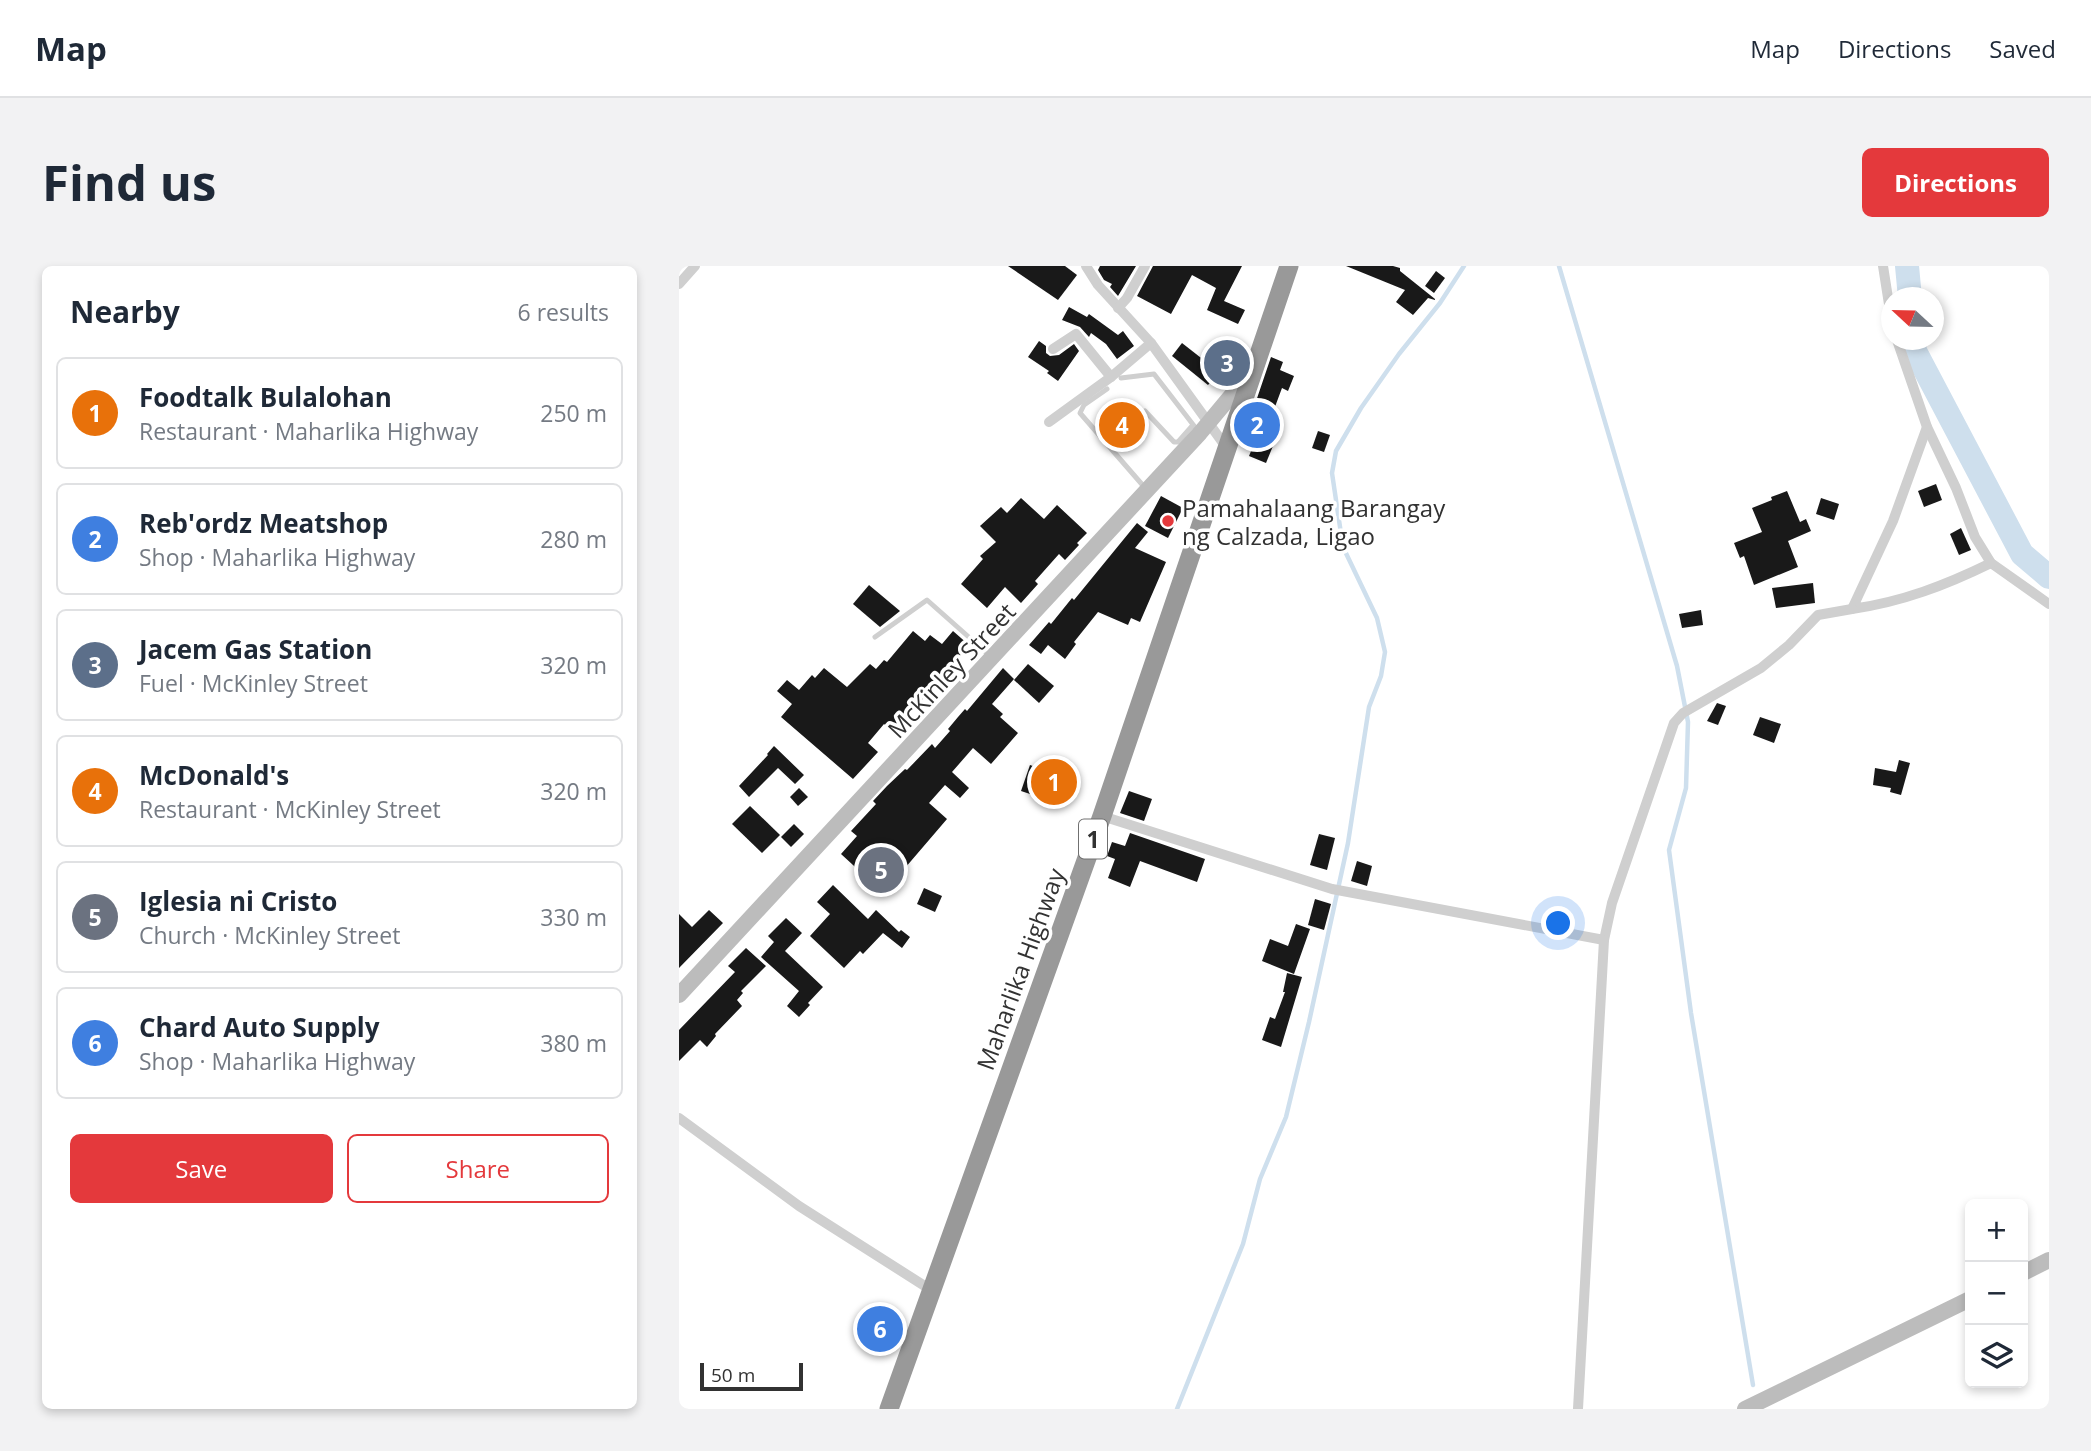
<!DOCTYPE html>
<html lang="en">
<head>
<meta charset="utf-8">
<style>
  :root { --surface:#fff; --page:#f2f2f3; --text:#1f2937; --muted:#747a83; --line:#e0e1e3; --accent:#e4393c }
  body { margin:0; font-family:"Open Sans",sans-serif; background:var(--page); color:var(--text) }
  .controls { position:absolute; right:21px; bottom:21px; display:grid; overflow:hidden; border-radius:10px; box-shadow:0 4px 10px #0003 }
  .controls button { width:63px; height:63px; display:grid; place-items:center; padding:0; border:0; border-bottom:2px solid var(--line); background:var(--surface); color:var(--text); font:35px sans-serif }
  .compass { position:absolute; left:1202px; top:21px; width:63px; height:63px; border-radius:50%; background:var(--surface); box-shadow:0 4px 10px #0003; rotate:292deg }
  .scale { position:absolute; left:21px; bottom:18px; width:103px; box-sizing:border-box; padding-left:7px; border:4px solid #323232; border-top:0; font-size:19px; line-height:24px; white-space:nowrap; color:#323232; -webkit-text-stroke:5px #fff; paint-order:stroke }
  .you { position:absolute; left:880px; top:658px; width:24px; height:24px; margin:-18px; border:5px solid #fff; border-radius:50%; background:#1a73e8; box-shadow:0 0 0 10px #1a73e833 }
  .badge { display:grid; place-items:center; width:46px; height:46px; border-radius:50%; background:var(--accent); color:#fff; font-size:23px; font-weight:700 }
  .pin { position:absolute; translate:-50% -50%; border:4px solid #fff; box-shadow:0 2px 7px #0006 }
  .list { margin:0; padding:0; list-style:none }
  h2 { display:flex; justify-content:space-between; align-items:center; height:91px; margin:0; padding:0 28px; font-size:30px }
  h2 small { font-size:23px; font-weight:400; color:var(--muted) }
  .list li { display:grid; grid-template-columns:46px 1fr auto; gap:21px; align-items:center; box-sizing:border-box; height:112px; margin:0 14px 14px; padding:0 14px; border:2px solid var(--line); border-radius:10px }
  .list b { display:block; font-size:26px; white-space:nowrap }
  .list p { margin:0; font-size:23px; white-space:nowrap; color:var(--muted) }
  .list em { font-size:23px; font-style:normal; color:var(--muted) }
  .actions { display:flex; gap:14px; padding:21px 28px }
  .actions a { flex:1; padding:16px 0; border:2px solid var(--accent); border-radius:10px; text-align:center; font-size:24px; color:var(--accent) }
  .actions .main { background:var(--accent); color:#fff }
  .icon { flex:none; width:38px; height:38px; fill:none; stroke:currentColor; stroke-width:2; stroke-linecap:round; stroke-linejoin:round }
  .map { position:relative; flex:none; width:1370px; height:1143px; overflow:hidden; border-radius:10px }
  header { display:flex; align-items:center; gap:42px; box-sizing:border-box; height:98px; padding:0 35px; background:var(--surface); border-bottom:2px solid var(--line) }
  header strong { font-size:33px }
  nav { display:flex; gap:38px; margin-inline-start:auto; font-size:24px }
  .intro { display:flex; align-items:center; justify-content:space-between; box-sizing:border-box; height:168px; padding:0 42px }
  h1 { margin:0; font-size:49px }
  .button { padding:18px 32px; border-radius:10px; background:var(--accent); color:#fff; font-size:24px; font-weight:700 }
  main { display:flex; gap:42px; padding:0 42px }
  aside { flex:1; background:var(--surface); border-radius:10px; box-shadow:0 4px 10px #0003 }
  .map>svg:first-child { display:block }
  .lines { fill:none; stroke-linecap:round; stroke-linejoin:round }
  .stream { stroke:#cedfed; stroke-width:4.5 }
  .river { stroke:#cedfed; stroke-width:24 }
  .building { fill:#191919 }
  .lane { stroke:#cfcfcf; stroke-width:5 }
  .street { stroke:#cfcfcf; stroke-width:10 }
  .secondary { stroke:#bcbcbc; stroke-width:16 }
  .highway { stroke:#999; stroke-width:19 }
  .poi-dot { fill:#e4393c; stroke:#fff; stroke-width:2.5 }
  .labels { text-anchor:middle; dominant-baseline:central; stroke-width:7; stroke-linejoin:round; paint-order:stroke }
  .shield { fill:#fff; stroke:#707070; stroke-width:2 }
  .shield-label { font-size:23px; font-weight:bold; fill:#323232 }
  .poi-label { font-size:24px; fill:#323232; stroke:#fff; text-anchor:start }
  .street-label { font-size:24px; fill:#323232; stroke:#fff }
</style>
</head>
<body>
<header>
<strong>Map</strong>
<nav><a>Map</a><a>Directions</a><a>Saved</a></nav>
</header>
<div class="intro"><h1>Find us</h1><a class="button">Directions</a></div>
<main>
<aside>
<h2>Nearby<small>6 results</small></h2>
<ul class="list">
<li><span class="badge" style="background:#e8710a">1</span><div><b>Foodtalk Bulalohan</b><p>Restaurant · Maharlika Highway</p></div><em>250 m</em></li>
<li><span class="badge" style="background:#3f7fe0">2</span><div><b>Reb'ordz Meatshop</b><p>Shop · Maharlika Highway</p></div><em>280 m</em></li>
<li><span class="badge" style="background:#5c6f8a">3</span><div><b>Jacem Gas Station</b><p>Fuel · McKinley Street</p></div><em>320 m</em></li>
<li><span class="badge" style="background:#e8710a">4</span><div><b>McDonald's</b><p>Restaurant · McKinley Street</p></div><em>320 m</em></li>
<li><span class="badge" style="background:#6b7280">5</span><div><b>Iglesia ni Cristo</b><p>Church · McKinley Street</p></div><em>330 m</em></li>
<li><span class="badge" style="background:#3f7fe0">6</span><div><b>Chard Auto Supply</b><p>Shop · Maharlika Highway</p></div><em>380 m</em></li>
</ul>
<div class="actions"><a class="main">Save</a><a>Share</a></div>
</aside>
<div class="map">
<svg width="1370" height="1143" viewBox="0 0 1370 1143">
  <rect width="100%" height="100%" fill="#fff"/>
  <g class="lines">
    <g class="stream">
      <path d="M880 0 998 400 1009 456 1007 522 990 584 1012 747 1074 1119"/>
      <path d="M498 1143 564 978 581 913 607 851 630 756 669 577 690 441 702 410 706 386 698 352 664 281 653 207 657 185 682 142 720 88 761 37 785 0"/>
    </g>
    <g class="river">
      <path d="M1228 0 1231 32"/>
      <path d="M1235 74 1236 85 1343 288 1370 311"/>
    </g>
  </g>
  <g class="building">
    <path d="M329 0H386L398 9 379 34Z"/>
    <path d="M421 0H457L439 30 431 21 433 18 425 14 419 4Z"/>
    <path d="M474 0H563L545 35 566 44 559 58 528 44 537 22 513 9 492 48 458 30Z"/>
    <path d="M667 0H714L721 2V5L756 33V34L749 32 734 49 717 36 726 24Z"/>
    <path d="M757 5 766 12 755 27 746 20Z"/>
    <path d="M390 41 408 51 410 48 439 69 444 65 455 80 438 93 427 78 412 67 410 71 401 61 383 54Z"/>
    <path d="M360 75 367 80V87L371 90 380 89 395 78 400 85 379 115 368 107 370 105 349 91Z"/>
    <path d="M503 77 540 106 529 119 493 90Z"/>
    <path d="M592 91 604 96 601 104 615 110 609 125 603 122 590 157 572 150Z"/>
    <path d="M639 165 651 169 645 186 633 182Z"/>
    <path d="M579 168 596 175 587 197 570 190Z"/>
    <path d="M1257 218 1263 234 1245 241 1239 225Z"/>
    <path d="M1108 225 1121 256 1127 253 1132 265 1109 275 1119 301 1075 319 1065 290 1061 292 1055 277 1083 266 1073 242 1093 234 1092 231Z"/>
    <path d="M482 230 504 242 489 272 466 260Z"/>
    <path d="M342 232 365 253 378 239 408 267 398 277 400 279 386 294 380 288 356 315 359 318 342 337 326 321 308 342 282 318 304 293 301 290 317 276 301 260 322 241 328 247Z"/>
    <path d="M1142 232 1160 238 1155 254 1137 248Z"/>
    <path d="M458 257 469 266 456 282 487 296 461 356 452 352 449 359 419 346 395 376 397 378 386 393 369 379 362 388 350 379 370 356 372 358 393 332 395 334Z"/>
    <path d="M1282 262 1292 284 1280 289 1271 268Z"/>
    <path d="M1134 317 1136 337 1097 342 1093 322Z"/>
    <path d="M190 319 221 345 201 361 174 338Z"/>
    <path d="M1022 344 1024 359 1003 362 1000 348Z"/>
    <path d="M234 365 246 375 251 369 263 378 274 365 290 379 215 467 205 458 189 477 199 486 174 513 102 451 113 438 98 425 108 414 120 424 133 409 136 412 145 402 168 421 191 398 197 403 205 394 208 396Z"/>
    <path d="M349 398 375 420 360 437 335 414Z"/>
    <path d="M324 402 335 413 313 438 324 448 321 451 339 467 312 498 294 482 273 506 290 522 281 532 266 519 250 537 268 553 220 609 202 593 186 610 162 588 178 570 172 565 197 538 194 535 208 520 226 503 228 504 253 478 256 482 271 465 269 463 279 451 286 443 288 445Z"/>
    <path d="M1038 437 1047 440 1039 459 1028 455Z"/>
    <path d="M1081 451 1102 458 1095 477 1074 469Z"/>
    <path d="M95 480 125 509 116 518 99 502 70 531 60 520 89 489 88 488Z"/>
    <path d="M1220 494 1231 497 1222 529 1211 526 1212 522 1194 519 1196 502 1217 506Z"/>
    <path d="M351 499 381 510 372 535 342 525Z"/>
    <path d="M120 522 129 531 119 540 111 531Z"/>
    <path d="M450 525 473 533 465 555 441 547Z"/>
    <path d="M71 540 101 569 83 587 53 558Z"/>
    <path d="M115 558 125 568 112 581 102 571Z"/>
    <path d="M451 567 526 593 518 616 461 595 451 621 429 612 436 593 428 590 433 576 446 580Z"/>
    <path d="M640 568 656 572 648 604 631 599Z"/>
    <path d="M678 595 693 600 688 620 672 615Z"/>
    <path d="M154 619 189 653 197 644 220 666 222 664 231 671 223 682 204 667 184 688 181 685 165 702 131 670 151 648 138 636Z"/>
    <path d="M245 622 263 630 256 646 238 638Z"/>
    <path d="M636 633 652 638 645 664 629 659Z"/>
    <path d="M30 644 44 657 0 702V648L13 661Z"/>
    <path d="M107 652 123 667 106 685 144 721 129 737 131 739 120 751 108 740 120 725 82 691 95 676 89 670Z"/>
    <path d="M617 658 631 663 615 708 583 695 591 673 609 680Z"/>
    <path d="M67 682 87 700 62 725 64 727 58 734 63 740 36 768 37 770 28 781 21 774 0 795V764L56 706 49 700Z"/>
    <path d="M608 707 623 711 602 781 583 774 591 751 596 753 606 726H604Z"/>
  </g>
  <g class="lines">
    <g class="lane">
      <path d="M442 112 475 108 519 165"/>
      <path d="M428 123 405 139 401 147 467 223"/>
      <path d="M466 145 495 176H499L514 159"/>
      <path d="M196 371 248 334 310 389"/>
    </g>
    <g class="street">
      <path d="M407 0 419 19 472 77 547 181"/>
      <path d="M1204 0 1212 51"/>
      <path d="M0 18 16 0"/>
      <path d="M439 42 448 32 466 0"/>
      <path d="M1218 74 1248 161 1277 222 1296 271 1312 297 1370 338"/>
      <path d="M374 83 397 68 432 111"/>
      <path d="M370 156 432 111 472 77"/>
      <path d="M1248 161 1214 255 1173 343C1223 336 1267 319 1312 297"/>
      <path d="M423 550 653 623 925 674 933 637 995 457 1004 447 1082 402 1110 379 1139 349 1173 343"/>
      <path d="M0 852 120 940 252 1024"/>
      <path d="M899 1143 925 674"/>
    </g>
    <g class="secondary">
      <path d="M0 729 521 167 571 107"/>
      <path d="M1344 1007 1370 994"/>
      <path d="M1066 1143 1291 1033"/>
    </g>
    <path class="highway" d="M210 1143 423 550 610 0"/>
  </g>
  <circle class="poi-dot" cx="489" cy="255" r="7"/>
  <g class="labels">
    <rect class="shield" x="400" y="553.5" width="28" height="39" rx="5"/>
    <g class="shield-label">
      <text x="414" y="573">1</text>
    </g>
    <g class="poi-label">
      <text x="503" y="241">Pamahalaang Barangay<tspan x="503" dy="28">ng Calzada, Ligao</tspan></text>
    </g>
    <g class="street-label">
      <text transform="translate(272 404) rotate(-47)">McKinley Street</text>
      <text transform="translate(341 703) rotate(-70)">Maharlika Highway</text>
    </g>
  </g>
</svg>
<div class="controls">
<button>+</button>
<button>−</button>
<button><svg class="icon" aria-label="layers" viewBox="0 0 24 24"><path d="M12 4l9 5-9 5-9-5zM3 14l9 5 9-5"/></svg></button>
</div>
<svg class="compass" viewBox="-18 -18 36 36"><path d="M0-13l5 13h-10z" fill="#e53935"/><path d="M0 13l5-13h-10z" fill="#747a83"/></svg>
<div class="scale">50 m</div>
<div class="you"></div>
<div class="pin badge" style="left:375px;top:516px;background:#e8710a">1</div>
<div class="pin badge" style="left:578px;top:159px;background:#3f7fe0">2</div>
<div class="pin badge" style="left:548px;top:97px;background:#5c6f8a">3</div>
<div class="pin badge" style="left:443px;top:159px;background:#e8710a">4</div>
<div class="pin badge" style="left:202px;top:604px;background:#6b7280">5</div>
<div class="pin badge" style="left:201px;top:1063px;background:#3f7fe0">6</div>
</div>
</main>
</body>
</html>
